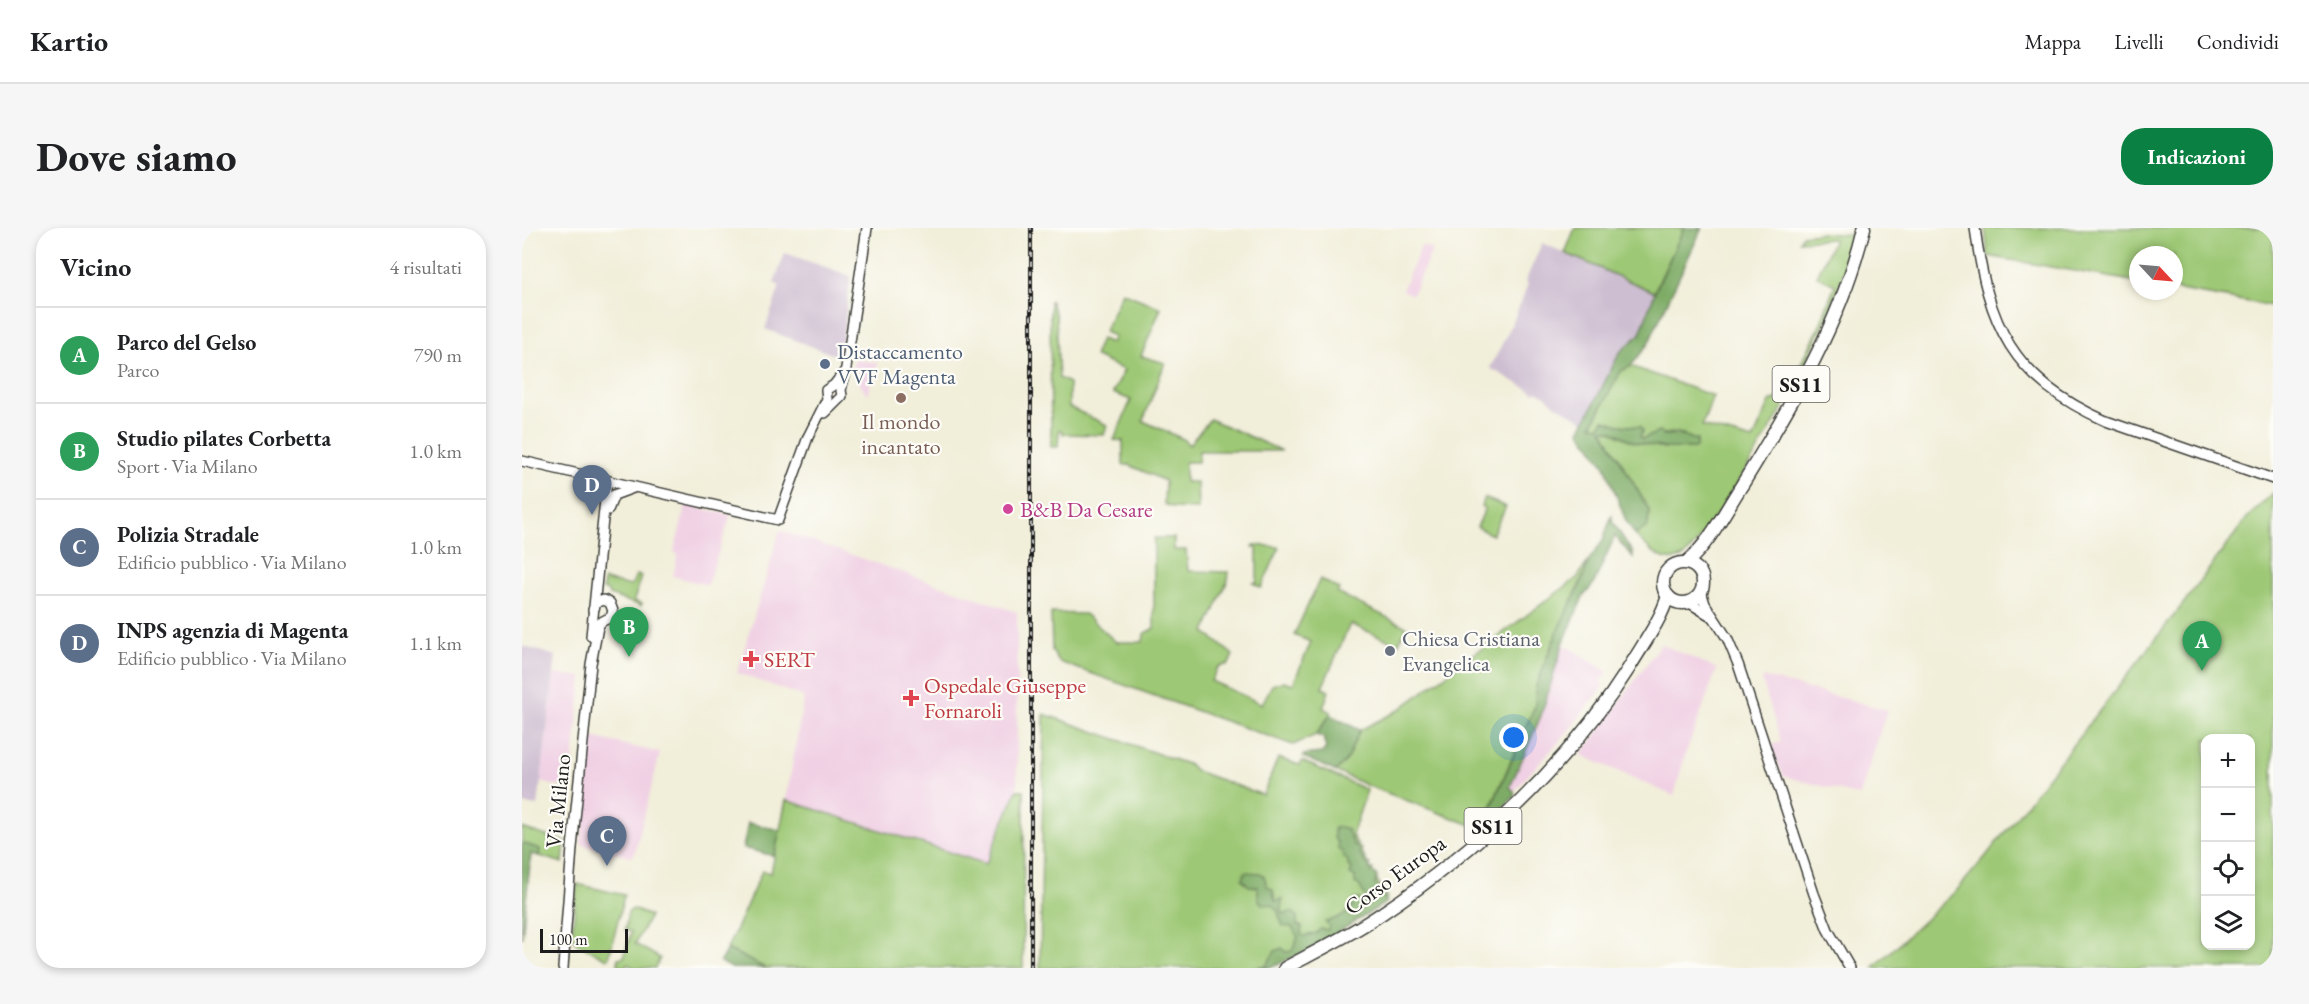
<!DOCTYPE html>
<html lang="it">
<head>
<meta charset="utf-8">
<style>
  :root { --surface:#fff; --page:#f6f6f6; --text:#202124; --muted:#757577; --line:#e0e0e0; --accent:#0b8043 }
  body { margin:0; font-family:"EB Garamond",serif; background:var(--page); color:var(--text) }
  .controls { position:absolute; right:18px; bottom:18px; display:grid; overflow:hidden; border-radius:12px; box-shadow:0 3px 9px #0003 }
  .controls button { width:54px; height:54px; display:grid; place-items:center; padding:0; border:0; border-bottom:2px solid var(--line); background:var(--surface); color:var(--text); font:30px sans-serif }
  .compass { position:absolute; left:1607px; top:18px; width:54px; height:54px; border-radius:50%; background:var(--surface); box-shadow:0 3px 9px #0003; rotate:116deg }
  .scale { position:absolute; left:18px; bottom:15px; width:88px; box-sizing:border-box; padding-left:6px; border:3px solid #1c1c1c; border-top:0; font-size:16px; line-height:21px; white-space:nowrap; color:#1c1c1c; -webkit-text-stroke:4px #fdfcf7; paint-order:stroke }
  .you { position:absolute; left:992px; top:510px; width:21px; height:21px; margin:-15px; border:4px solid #fff; border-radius:50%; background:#1a73e8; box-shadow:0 0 0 9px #1a73e833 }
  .badge { display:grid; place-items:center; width:39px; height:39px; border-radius:50%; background:var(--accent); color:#fff; font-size:20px; font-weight:700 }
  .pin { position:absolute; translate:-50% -50px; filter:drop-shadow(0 2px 3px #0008) }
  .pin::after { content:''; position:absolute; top:32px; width:21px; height:18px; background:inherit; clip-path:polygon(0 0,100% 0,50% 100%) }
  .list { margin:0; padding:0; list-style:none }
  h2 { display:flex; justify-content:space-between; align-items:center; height:78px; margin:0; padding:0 24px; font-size:26px }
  h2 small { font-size:20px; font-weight:400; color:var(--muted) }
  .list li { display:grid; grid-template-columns:39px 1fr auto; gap:18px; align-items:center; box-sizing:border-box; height:96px; padding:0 24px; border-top:2px solid var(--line) }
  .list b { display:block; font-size:22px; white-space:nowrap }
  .list p { margin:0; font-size:20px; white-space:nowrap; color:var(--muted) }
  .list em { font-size:20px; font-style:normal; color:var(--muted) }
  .icon { flex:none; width:33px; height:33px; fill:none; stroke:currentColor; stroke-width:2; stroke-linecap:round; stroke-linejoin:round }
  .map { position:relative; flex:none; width:1751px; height:740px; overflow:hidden; border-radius:24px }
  header { display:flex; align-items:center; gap:36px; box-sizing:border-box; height:84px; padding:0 30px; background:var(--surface); border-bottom:2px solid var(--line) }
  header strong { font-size:28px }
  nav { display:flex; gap:33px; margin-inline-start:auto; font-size:21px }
  .intro { display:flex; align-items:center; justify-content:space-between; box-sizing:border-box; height:144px; padding:0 36px }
  h1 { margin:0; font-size:42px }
  .button { padding:15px 27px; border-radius:24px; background:var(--accent); color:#fff; font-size:21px; font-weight:700 }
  main { display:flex; gap:36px; padding:0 36px }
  aside { flex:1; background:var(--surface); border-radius:24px; box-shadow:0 3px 9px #0003 }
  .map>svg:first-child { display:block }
  .built { fill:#f0d0e4 }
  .industrial { fill:#cebed1 }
  .green { fill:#9dc875; stroke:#5c7248; stroke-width:1.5; fill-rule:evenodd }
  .forest { fill:#7eac66; stroke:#4d6441; stroke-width:1.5 }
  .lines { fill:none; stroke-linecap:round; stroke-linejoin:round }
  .minor-casing { stroke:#3c3c38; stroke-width:12 }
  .major-casing { stroke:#3c3c38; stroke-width:15 }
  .minor { stroke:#fff; stroke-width:9 }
  .major { stroke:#fff; stroke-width:12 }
  .rail-casing { stroke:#1c1c1c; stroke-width:4 }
  .rail { stroke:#fdfcf7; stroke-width:1.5; stroke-dasharray:4.5; stroke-linecap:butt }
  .service-dot { fill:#5c6f8a; stroke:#fdfcf7; stroke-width:2 }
  .education-dot { fill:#8d6e63; stroke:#fdfcf7; stroke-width:2 }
  .hotel-dot { fill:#d1479c; stroke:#fdfcf7; stroke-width:2 }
  .worship-dot { fill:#6b7280; stroke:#fdfcf7; stroke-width:2 }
  .health-dot { fill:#e0444e; stroke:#fdfcf7; stroke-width:2 }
  .labels { text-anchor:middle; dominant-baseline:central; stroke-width:4.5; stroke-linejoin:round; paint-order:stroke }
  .shield { fill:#fdfcf7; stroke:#605f5e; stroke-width:1.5 }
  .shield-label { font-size:21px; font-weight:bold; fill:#1c1c1c }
  .service-label { font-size:22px; fill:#4e5e75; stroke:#fdfcf7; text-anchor:start }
  .education-label { font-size:22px; fill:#785e54; stroke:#fdfcf7 }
  .hotel-label { font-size:22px; fill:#b23c85; stroke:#fdfcf7; text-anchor:start }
  .worship-label { font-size:22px; fill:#5b616d; stroke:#fdfcf7; text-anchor:start }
  .health-label { font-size:22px; fill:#be3a42; stroke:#fdfcf7; text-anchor:start }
  .street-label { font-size:22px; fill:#1c1c1c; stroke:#fdfcf7 }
</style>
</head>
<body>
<header>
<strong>Kartio</strong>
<nav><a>Mappa</a><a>Livelli</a><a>Condividi</a></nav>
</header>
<div class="intro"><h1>Dove siamo</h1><a class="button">Indicazioni</a></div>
<main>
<aside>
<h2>Vicino<small>4 risultati</small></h2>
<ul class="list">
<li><span class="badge" style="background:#2e9e5b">A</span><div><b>Parco del Gelso</b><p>Parco</p></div><em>790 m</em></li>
<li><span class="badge" style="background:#2e9e5b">B</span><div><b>Studio pilates Corbetta</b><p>Sport · Via Milano</p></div><em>1.0 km</em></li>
<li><span class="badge" style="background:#5c6f8a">C</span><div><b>Polizia Stradale</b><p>Edificio pubblico · Via Milano</p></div><em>1.0 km</em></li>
<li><span class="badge" style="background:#5c6f8a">D</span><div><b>INPS agenzia di Magenta</b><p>Edificio pubblico · Via Milano</p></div><em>1.1 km</em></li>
</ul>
</aside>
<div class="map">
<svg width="1751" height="740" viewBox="0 0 1751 740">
  <rect width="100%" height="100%" fill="#fdfcf7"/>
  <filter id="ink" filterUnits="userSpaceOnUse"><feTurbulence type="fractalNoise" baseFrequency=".0167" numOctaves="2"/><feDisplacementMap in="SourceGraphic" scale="12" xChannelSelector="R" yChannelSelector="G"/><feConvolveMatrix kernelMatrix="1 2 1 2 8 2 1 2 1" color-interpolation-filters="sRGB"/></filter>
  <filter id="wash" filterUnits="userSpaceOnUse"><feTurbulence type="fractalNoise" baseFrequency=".008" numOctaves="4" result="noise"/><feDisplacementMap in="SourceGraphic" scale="24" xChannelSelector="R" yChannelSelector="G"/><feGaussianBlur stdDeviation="1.35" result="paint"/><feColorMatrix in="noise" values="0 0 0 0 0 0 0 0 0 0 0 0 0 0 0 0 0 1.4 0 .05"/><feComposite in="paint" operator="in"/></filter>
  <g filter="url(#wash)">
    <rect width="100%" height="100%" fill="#f1eed9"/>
    <g class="built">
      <path d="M900 17 910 22 890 67 880 62Z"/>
      <path d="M332 131 356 135 345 166 330 145Z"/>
      <path d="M164 277 209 287 185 357 151 348 156 326 152 324Z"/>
      <path d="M258 302 495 384V562L464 636 264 572 282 469 215 445Z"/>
      <path d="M1041 416 1086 444 1078 454 1082 458 1042 508 992 563 988 559 1019 488Z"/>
      <path d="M1139 416 1195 441 1163 527 1152 568 1059 527Z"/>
      <path d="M32 446 60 449 48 561 19 554Z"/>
      <path d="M1242 449 1365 482 1338 568 1261 548 1249 517 1259 514 1240 452Z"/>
      <path d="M70 509 138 525 112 627 109 629 61 617 59 614Z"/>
    </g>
    <g class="industrial">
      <path d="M1020 15 1134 65 1118 106 1098 124 1064 194 1035 178 1023 168 1015 163 1013 165 968 140 990 96 1006 56 1003 54Z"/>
      <path d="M263 25 329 48 318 129 243 101 258 58 252 55Z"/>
      <path d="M0 418 34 428 16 578 0 576Z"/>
    </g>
    <g class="green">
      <path d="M1053 0H1162L1132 64 1043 25Z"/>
      <path d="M1463 0H1751V78L1652 61V27H1616V54L1466 28Z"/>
      <path d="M1298 5 1331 7 1333 10C1324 37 1316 65 1304 91 1291 120 1277 149 1262 177 1250 200 1175 325 1159 330 1139 337 1126 319 1113 307L1126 298 1127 282 1080 201 1089 203 1112 214 1143 220H1174L1175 212C1168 210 1162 207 1156 205 1149 203 1144 209 1137 204L1120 211 1118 209 1120 203 1118 199 1097 197 1082 192 1078 198 1070 197 1099 143 1109 138 1191 168 1180 198 1231 212 1248 174 1265 165 1296 102 1313 57 1295 48 1312 11 1277 13 1280 7Z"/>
      <path d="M600 64 639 80 619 128 643 135 621 193 661 211 667 217 688 191 760 223H677L676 234H663V254H675L676 281 652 280 642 276 643 253 607 237H601V213L592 212 609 172 591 165 602 142 572 128 579 111 589 115 592 108 582 104Z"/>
      <path d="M528 72 534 88 537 150 547 155V179L585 197 582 207 541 206 540 202H537L536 219H529Z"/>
      <path d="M1751 265V740H1351L1435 662 1464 628 1661 376 1725 290ZM1684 511H1728V718H1684Z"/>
      <path d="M963 270 984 279 970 307 955 299 963 281 959 278Z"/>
      <path d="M632 310H652V322H664L666 343 707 344 706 352 683 404 711 427 707 436 696 439 689 453 740 476 750 457 762 453 771 456 789 414 772 407 798 351 817 361 815 365 885 399 876 416 828 396 800 460 807 463 801 480 809 484 808 487 794 507 771 517 537 434 530 423 529 385 563 386 594 414H621L622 406 632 400Z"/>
      <path d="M732 317 756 319 757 321 739 360 731 355 735 354V319H731Z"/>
      <path d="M1067 332C1051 381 1017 426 1013 478L963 592 949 597 844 557 813 543 824 533 838 502 875 483 1055 350Z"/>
      <path d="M114 347 119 348 112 373 120 376 119 378 87 367 86 363 81 361 82 352 109 358Z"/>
      <path d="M522 486 668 537 674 543 741 567 756 530 778 537 780 533 845 562 830 607 865 670 813 703 746 740H518Z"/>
      <path d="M495 562H502L501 740H243L205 721 240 643 249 645 264 572 464 636Z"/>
      <path d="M0 600 43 614 41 635 17 628 18 621 0 615Z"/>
      <path d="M55 656 102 667 87 730 85 731 54 715 50 706Z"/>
      <path d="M111 681 128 688 113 716 138 730 133 740H113L105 736 101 740 96 737V730L102 729 109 704 103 702 106 684Z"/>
    </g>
    <g class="forest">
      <path d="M1162 0H1180L1126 116 1109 138 1099 143 1070 197 1078 198 1082 192 1097 197 1118 199 1120 203 1118 209 1120 211 1137 204 1141 207C1157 205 1160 208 1175 212L1174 220H1143L1112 214 1090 203 1080 201 1127 282 1126 298 1113 307 1104 293 1083 238 1058 203 1098 124 1118 106 1133 64Z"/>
      <path d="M1090 287V293L1111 325V330L1093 308 1072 355 1061 369 1041 416 1019 488 988 559 992 563 993 568 962 599 956 594 964 592 1013 478 1014 458 1038 397 1059 355 1067 332 1080 314Z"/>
      <path d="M808 487 838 502 824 533 813 543 781 529 782 527 800 525 804 520 801 509 794 507Z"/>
      <path d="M226 595 258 602 252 628 221 620Z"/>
      <path d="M819 599 825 601 832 617 839 621 837 626 839 627 843 635 848 636 847 641H851L849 645H853L855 649 853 657 862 662 860 666 865 674 784 724C765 728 760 740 736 740L738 738H744L753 723 760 720 764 724 770 723 776 709 770 699 761 698 755 682 750 677 740 676 736 671V659L727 658 720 651 723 644 738 645 742 648 745 658 751 662 753 673 761 671 759 679 761 686 770 684 775 688V697L780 699 779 706 782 708 795 705 798 701 806 702 807 697 803 694C811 693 816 688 823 687L826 681 831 679 828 677 832 672 837 671 844 674 845 672 837 657 833 655V648L828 647 830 640 826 638V633L821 628 820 623 816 621V615L812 610V600Z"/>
      <path d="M0 615 18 621 17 628 9 626 0 710Z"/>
      <path d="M205 721 243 740H210L198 734Z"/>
    </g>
  </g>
  <g filter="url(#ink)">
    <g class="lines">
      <defs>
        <g id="minor">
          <path d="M1453 0C1466 98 1490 151 1584 193L1751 251"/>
          <path d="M303 185 320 168 319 162 323 147 345 0"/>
          <path d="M0 233 256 292 286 209 305 171 304 162 312 157 323 143"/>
          <path d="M86 282 92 267 111 260"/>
          <path d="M1179 363 1183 376 1205 410 1216 436 1292 666 1306 702 1328 740"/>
          <path d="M1166 374 1189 388"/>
          <path d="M69 408 85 252"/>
          <path d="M41 740 50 620 69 436 76 399 79 394 89 389 91 383 88 375 82 372 75 374 71 382"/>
        </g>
        <g id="major">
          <path d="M1164 335C1188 315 1203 283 1220 257 1270 176 1320 93 1342 0"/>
          <circle cx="1161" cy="355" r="20"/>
          <path d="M763 740C795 723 828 707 859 686 955 622 1045 538 1107 440 1121 416 1138 394 1146 368"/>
        </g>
      </defs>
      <use href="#minor" class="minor-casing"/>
      <use href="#major" class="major-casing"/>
      <use href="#minor" class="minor"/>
      <use href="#major" class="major"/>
      <defs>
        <path id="rail" d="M509 740V0"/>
      </defs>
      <use href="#rail" class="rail-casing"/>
      <use href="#rail" class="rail"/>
    </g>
  </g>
  <circle class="service-dot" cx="303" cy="136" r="6"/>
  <circle class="education-dot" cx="379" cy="170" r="6"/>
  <circle class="hotel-dot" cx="486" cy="281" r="6"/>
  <circle class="worship-dot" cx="868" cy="423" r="6"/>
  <g class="health-dot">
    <path d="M226 422h6v6h6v6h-6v6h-6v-6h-6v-6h6z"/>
    <path d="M386 461h6v6h6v6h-6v6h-6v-6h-6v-6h6z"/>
  </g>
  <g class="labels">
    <g class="shield">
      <rect x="1250.5" y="138" width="57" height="36" rx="4.5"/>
      <rect x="942.5" y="580" width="57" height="36" rx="4.5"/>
    </g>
    <g class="shield-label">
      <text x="1279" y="156">SS11</text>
      <text x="971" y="598">SS11</text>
    </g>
    <g class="service-label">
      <text x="315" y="123">Distaccamento<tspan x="315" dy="25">VVF Magenta</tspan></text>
    </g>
    <g class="education-label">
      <text x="379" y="193">Il mondo<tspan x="379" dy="25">incantato</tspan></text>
    </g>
    <g class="hotel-label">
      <text x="498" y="281">B&amp;B Da Cesare</text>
    </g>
    <g class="worship-label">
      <text x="880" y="410">Chiesa Cristiana<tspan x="880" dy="25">Evangelica</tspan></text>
    </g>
    <g class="health-label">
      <text x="242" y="431">SERT</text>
      <text x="402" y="457">Ospedale Giuseppe<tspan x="402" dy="25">Fornaroli</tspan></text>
    </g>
    <g class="street-label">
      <text transform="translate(36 573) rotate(-84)">Via Milano</text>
      <text transform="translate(873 647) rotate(-36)">Corso Europa</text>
    </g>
  </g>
</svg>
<div class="controls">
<button>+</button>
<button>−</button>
<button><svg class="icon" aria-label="locate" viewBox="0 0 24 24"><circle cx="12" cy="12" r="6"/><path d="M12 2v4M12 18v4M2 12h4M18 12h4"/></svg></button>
<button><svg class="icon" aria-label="layers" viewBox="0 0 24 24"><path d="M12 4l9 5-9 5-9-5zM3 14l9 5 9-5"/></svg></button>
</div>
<svg class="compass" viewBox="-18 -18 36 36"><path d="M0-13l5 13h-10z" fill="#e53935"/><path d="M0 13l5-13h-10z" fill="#757577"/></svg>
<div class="scale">100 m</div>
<div class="you"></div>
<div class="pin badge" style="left:1680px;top:443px;background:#2e9e5b">A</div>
<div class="pin badge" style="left:107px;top:429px;background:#2e9e5b">B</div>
<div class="pin badge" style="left:85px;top:638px;background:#5c6f8a">C</div>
<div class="pin badge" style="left:70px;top:287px;background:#5c6f8a">D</div>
</div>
</main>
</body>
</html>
